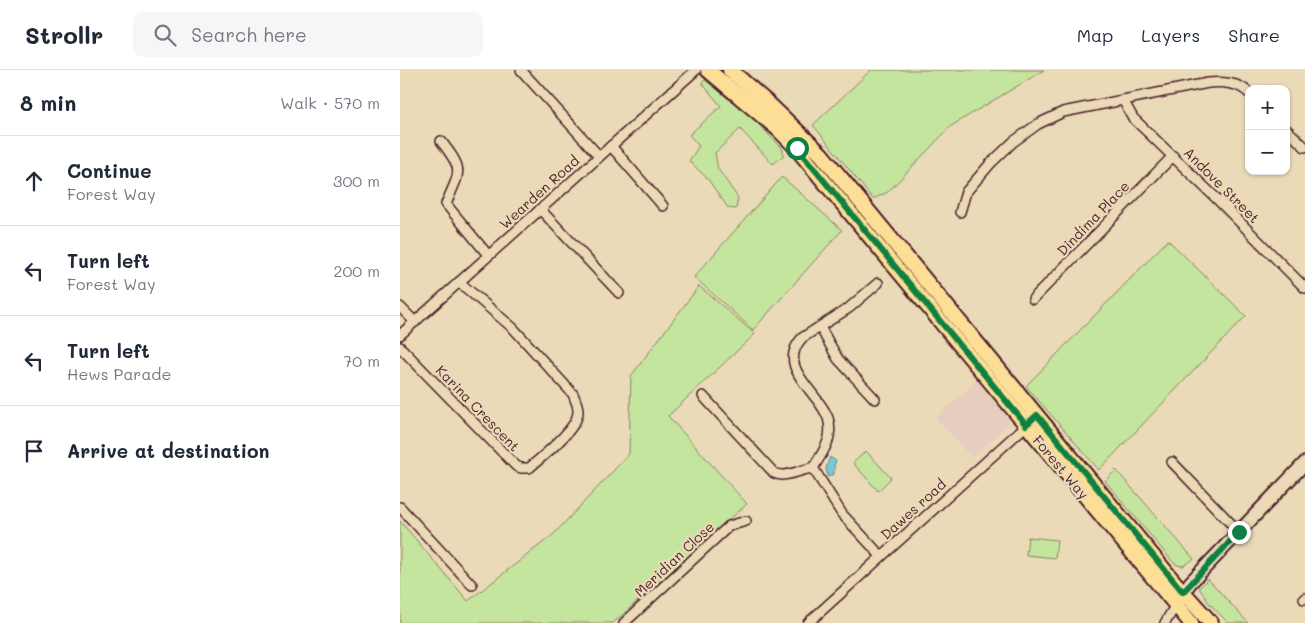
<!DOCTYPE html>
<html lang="en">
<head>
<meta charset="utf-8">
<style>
  :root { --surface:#fff; --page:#f6f6f7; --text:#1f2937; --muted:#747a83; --line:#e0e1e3 }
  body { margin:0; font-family:Mali,sans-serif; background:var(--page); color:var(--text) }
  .controls { position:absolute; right:15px; top:15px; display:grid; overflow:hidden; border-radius:10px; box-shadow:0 1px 4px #0004 }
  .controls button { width:45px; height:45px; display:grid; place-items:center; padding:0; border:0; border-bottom:1px solid var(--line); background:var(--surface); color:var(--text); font:25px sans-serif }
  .stop { position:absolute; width:15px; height:15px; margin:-11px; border:4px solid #0b8043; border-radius:50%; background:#fff }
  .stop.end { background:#0b8043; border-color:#fff; box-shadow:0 1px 5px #0008 }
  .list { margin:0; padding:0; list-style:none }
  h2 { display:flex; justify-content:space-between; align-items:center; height:65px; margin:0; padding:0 20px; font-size:21px }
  h2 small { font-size:16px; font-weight:400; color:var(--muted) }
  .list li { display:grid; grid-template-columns:32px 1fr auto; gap:15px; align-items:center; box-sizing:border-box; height:90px; padding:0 20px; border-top:1px solid var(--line) }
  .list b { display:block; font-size:19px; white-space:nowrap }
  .list p { margin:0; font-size:16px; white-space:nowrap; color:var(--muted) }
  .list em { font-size:16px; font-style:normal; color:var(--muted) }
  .icon { flex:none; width:28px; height:28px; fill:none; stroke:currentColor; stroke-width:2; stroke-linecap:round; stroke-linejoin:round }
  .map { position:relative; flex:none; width:905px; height:553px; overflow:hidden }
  header { display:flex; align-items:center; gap:30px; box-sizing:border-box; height:70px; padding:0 25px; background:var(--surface); border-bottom:1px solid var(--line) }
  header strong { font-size:24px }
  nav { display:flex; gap:28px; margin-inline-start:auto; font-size:18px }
  .search { width:350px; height:45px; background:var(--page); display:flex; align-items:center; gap:12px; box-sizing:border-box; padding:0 18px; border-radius:10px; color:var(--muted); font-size:19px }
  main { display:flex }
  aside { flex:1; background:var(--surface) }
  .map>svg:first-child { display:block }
  .built { fill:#e6cdbf }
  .green { fill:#c4e59e; stroke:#878264 }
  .water { fill:#7ac8d7; stroke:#678492 }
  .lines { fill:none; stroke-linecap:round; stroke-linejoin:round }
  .street-casing { stroke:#4a1f2b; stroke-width:12 }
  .secondary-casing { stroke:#4a1f2b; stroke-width:16 }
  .primary-casing { stroke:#4a1f2b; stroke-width:18 }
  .street { stroke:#ebdab7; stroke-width:9 }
  .secondary { stroke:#ebdab7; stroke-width:12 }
  .primary { stroke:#fdde96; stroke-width:14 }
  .route { stroke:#0b8043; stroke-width:6 }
  .labels { text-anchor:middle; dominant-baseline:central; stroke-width:4.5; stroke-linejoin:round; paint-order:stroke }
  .street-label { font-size:14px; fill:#4a1f2b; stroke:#ebdab7 }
</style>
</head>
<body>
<header>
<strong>Strollr</strong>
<div class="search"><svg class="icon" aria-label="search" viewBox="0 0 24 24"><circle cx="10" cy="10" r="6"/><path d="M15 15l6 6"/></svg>Search here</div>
<nav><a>Map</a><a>Layers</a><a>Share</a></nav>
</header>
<main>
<aside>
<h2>8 min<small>Walk · 570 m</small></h2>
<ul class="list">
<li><svg class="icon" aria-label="ahead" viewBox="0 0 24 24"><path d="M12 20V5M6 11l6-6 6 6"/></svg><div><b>Continue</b><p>Forest Way</p></div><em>300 m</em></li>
<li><svg class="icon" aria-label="left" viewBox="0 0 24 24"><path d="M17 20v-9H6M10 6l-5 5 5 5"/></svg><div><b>Turn left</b><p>Forest Way</p></div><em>200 m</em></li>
<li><svg class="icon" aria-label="left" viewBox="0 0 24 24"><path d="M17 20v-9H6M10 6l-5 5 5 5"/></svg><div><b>Turn left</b><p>Hews Parade</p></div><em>70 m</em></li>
<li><svg class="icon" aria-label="arrive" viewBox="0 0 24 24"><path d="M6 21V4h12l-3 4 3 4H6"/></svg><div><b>Arrive at destination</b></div></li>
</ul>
</aside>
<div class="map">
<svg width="905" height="553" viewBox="0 0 905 553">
  <rect width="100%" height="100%" fill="#ebdab7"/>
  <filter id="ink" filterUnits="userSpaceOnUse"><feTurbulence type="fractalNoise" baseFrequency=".02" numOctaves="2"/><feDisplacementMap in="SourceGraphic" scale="10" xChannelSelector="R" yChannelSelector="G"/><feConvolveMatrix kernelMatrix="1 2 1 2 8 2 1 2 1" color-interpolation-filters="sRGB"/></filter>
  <g filter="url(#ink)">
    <path class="built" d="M577 310 610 349 608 354 572 388 536 348Z"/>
    <g class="green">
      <path d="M471 0H644L551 56 488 122 473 129 413 55Z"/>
      <path d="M305 10 348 44 382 78 384 85 373 94 340 59 315 83 318 99 338 128 336 139 328 138 307 108 289 91 299 76 289 65 321 36 302 13Z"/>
      <path d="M382 107 442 160 353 260 294 207Z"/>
      <path d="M768 170 846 246 699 400 626 316Z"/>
      <path d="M299 216 355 264 268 346 347 434 213 553H0V451L68 531 154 464 229 384 231 306Z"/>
      <path d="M466 381 491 408 478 421 453 393Z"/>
      <path d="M716 400 794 489 783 496 777 495 772 491 705 411Z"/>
      <path d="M628 467 657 470 655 488 626 485Z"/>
      <path d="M808 509 848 553H828L809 533 799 518Z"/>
    </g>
    <path class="water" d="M430 387 436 391 434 395V404L428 407 426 398Z"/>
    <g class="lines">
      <defs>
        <g id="street">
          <path d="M121 0 199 86"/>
          <path d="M723 30 733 48 819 131 905 218"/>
          <path d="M886 59 905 77"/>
          <path d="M41 71C65 102 60 100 46 134L88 185"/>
          <path d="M211 76 263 136"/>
          <path d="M140 139 219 223"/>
          <path d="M560 142 566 122 590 94 613 72 638 54 663 42 808 13C822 12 838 12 849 23"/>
          <path d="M633 229 773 86"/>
          <path d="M0 237 15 252"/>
          <path d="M420 257 438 289 475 329"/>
          <path d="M0 265 296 0"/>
          <path d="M0 277 116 396 121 398H129C142 387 172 363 177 347 180 339 176 332 173 324L113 258 59 212"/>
          <path d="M303 326 374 403C385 409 401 399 413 398 419 388 427 378 429 367 430 361 430 354 428 348 419 322 375 298 402 268L449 238 478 213"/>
          <path d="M772 392 839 462"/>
          <path d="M413 398 442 444 481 486"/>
          <path d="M0 437 72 515"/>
          <path d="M904 529 905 528"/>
          <path d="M224 553 329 456 346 451"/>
          <path d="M408 553 630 352"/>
          <path d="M765 553 775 536"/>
        </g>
        <path id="secondary" d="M778 530 790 513 905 393"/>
        <g id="primary">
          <path d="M308 0 378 59 394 75 791 553"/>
          <path d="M330 0 372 37 421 84 774 512 811 553"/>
        </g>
      </defs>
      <use href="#street" class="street-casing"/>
      <use href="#secondary" class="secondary-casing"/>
      <use href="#primary" class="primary-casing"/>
      <use href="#street" class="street"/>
      <use href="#secondary" class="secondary"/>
      <use href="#primary" class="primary"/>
    </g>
  </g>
  <g class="lines" filter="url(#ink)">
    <path class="route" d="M397 78 626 355 637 345 783 522 839 462"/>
  </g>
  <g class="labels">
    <g class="street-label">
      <text transform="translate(822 115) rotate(45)">Andove Street</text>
      <text transform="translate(139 122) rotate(-42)">Wearden Road</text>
      <text transform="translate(693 148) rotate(-46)">Dindima Place</text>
      <text transform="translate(78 338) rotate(46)">Karina Crescent</text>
      <text transform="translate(661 397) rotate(50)">Forest Way</text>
      <text transform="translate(513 439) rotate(-42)">Dawes road</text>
      <text transform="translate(274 489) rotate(-43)">Meridian Close</text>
    </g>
  </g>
</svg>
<div class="controls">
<button>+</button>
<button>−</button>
</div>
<div class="stop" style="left:397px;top:78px"></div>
<div class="stop end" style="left:839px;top:462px"></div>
</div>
</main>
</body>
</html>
